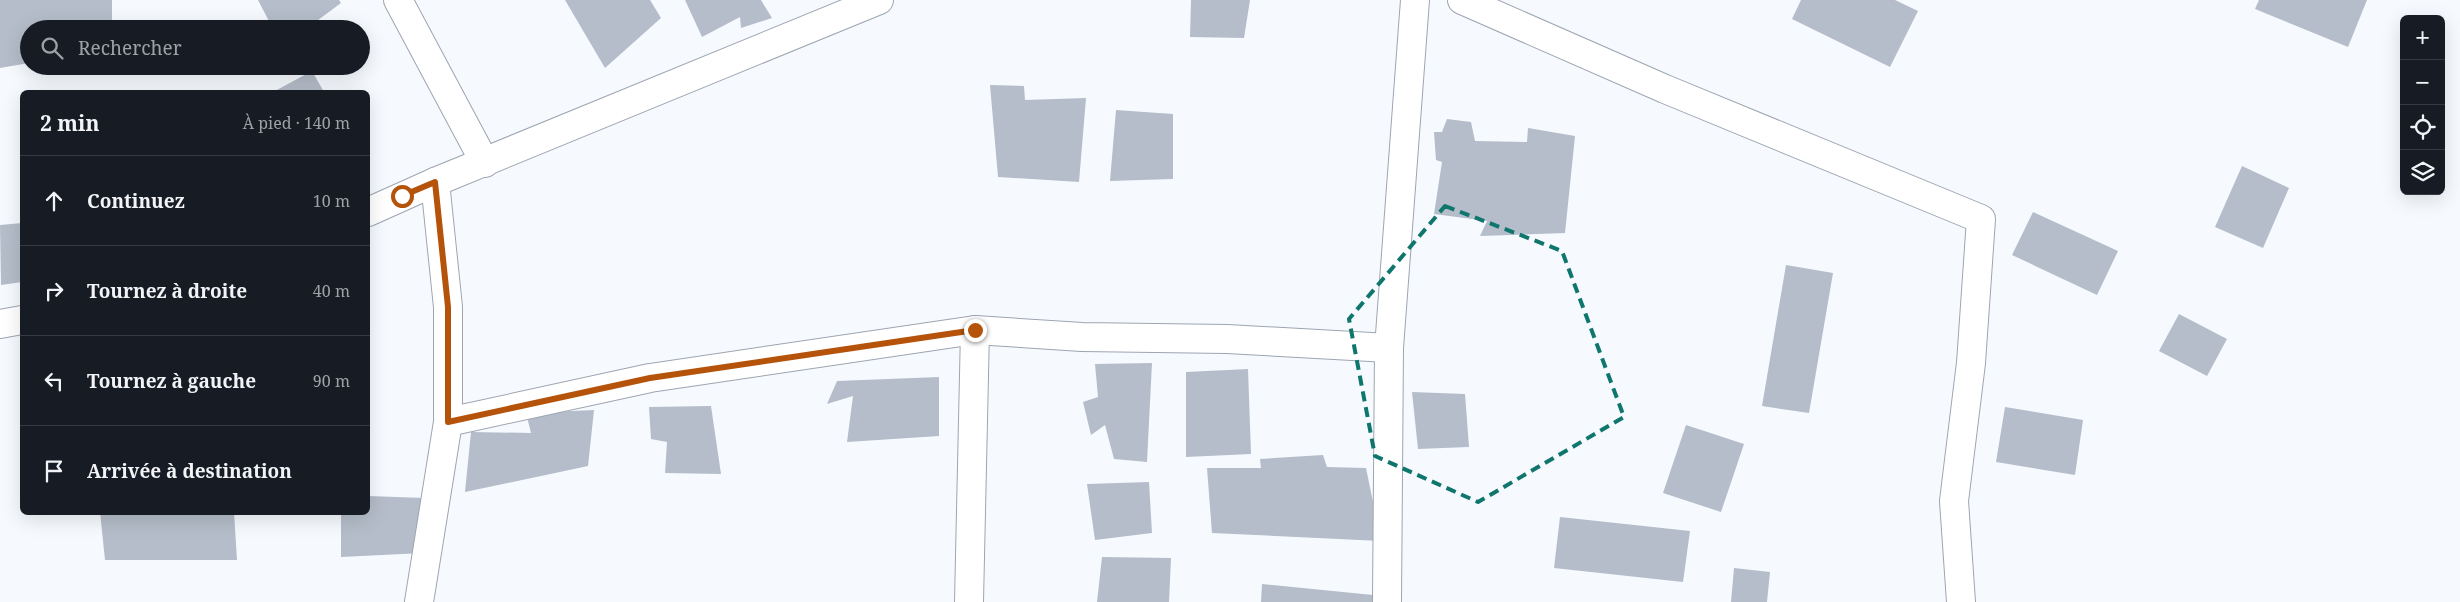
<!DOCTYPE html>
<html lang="fr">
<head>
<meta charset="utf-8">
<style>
  :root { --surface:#171b24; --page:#20242c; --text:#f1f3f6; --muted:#9ea1a6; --line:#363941 }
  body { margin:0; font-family:"Noto Serif",serif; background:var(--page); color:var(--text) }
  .controls { position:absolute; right:15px; top:15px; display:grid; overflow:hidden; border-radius:8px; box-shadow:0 5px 20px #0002 }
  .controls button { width:45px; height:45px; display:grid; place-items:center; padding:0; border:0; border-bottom:1px solid var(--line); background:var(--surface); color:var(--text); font:25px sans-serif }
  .stop { position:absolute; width:15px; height:15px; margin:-11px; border:4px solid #b45309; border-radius:50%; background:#fff }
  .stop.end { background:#b45309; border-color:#fff; box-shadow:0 1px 5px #0008 }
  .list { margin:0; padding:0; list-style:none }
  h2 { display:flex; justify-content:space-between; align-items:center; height:65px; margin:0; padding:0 20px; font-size:21px }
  h2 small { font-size:16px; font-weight:400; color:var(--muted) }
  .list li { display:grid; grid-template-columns:32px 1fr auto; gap:15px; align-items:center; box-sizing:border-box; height:90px; padding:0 20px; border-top:1px solid var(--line) }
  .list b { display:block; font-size:19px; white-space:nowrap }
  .list em { font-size:16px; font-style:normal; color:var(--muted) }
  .icon { flex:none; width:28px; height:28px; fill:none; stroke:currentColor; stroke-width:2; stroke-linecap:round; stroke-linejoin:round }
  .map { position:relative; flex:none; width:2460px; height:602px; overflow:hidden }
  .search { position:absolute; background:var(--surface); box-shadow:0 5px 20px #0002; left:20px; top:20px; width:350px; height:55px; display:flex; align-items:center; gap:12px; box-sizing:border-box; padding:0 18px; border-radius:28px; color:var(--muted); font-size:19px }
  .panel { position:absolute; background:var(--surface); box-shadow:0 5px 20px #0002; left:20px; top:90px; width:350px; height:425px; border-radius:8px }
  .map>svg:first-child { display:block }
  .building { fill:#b4bdc9 }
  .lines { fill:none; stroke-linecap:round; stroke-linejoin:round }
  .minor-casing { stroke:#9da5b1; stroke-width:30 }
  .minor { stroke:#fff; stroke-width:28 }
  .route { stroke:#b45309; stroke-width:6 }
  .marked { fill:none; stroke:#0f766e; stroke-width:4; stroke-dasharray:10 6; stroke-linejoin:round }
</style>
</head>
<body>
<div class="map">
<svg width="2460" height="602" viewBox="0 0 2460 602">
  <rect width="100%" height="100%" fill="#f6faff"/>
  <g class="building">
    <path d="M0 0H112V29H29V63L0 68Z"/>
    <path d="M258 0H339L341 3 306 29H273Z"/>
    <path d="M565 0H650L661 18 605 68Z"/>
    <path d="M685 0H761L772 18 741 28 740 17 702 37Z"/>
    <path d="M1191 0H1250L1244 38 1190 37Z"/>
    <path d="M1801 0H1895L1918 11 1890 67 1792 19Z"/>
    <path d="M2259 0H2367L2348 47 2255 9Z"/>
    <path d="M312 71 324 92H273Z"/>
    <path d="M990 85 1024 86 1025 100 1086 98 1079 182 998 177Z"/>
    <path d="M1116 110 1173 114V179L1110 181Z"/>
    <path d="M1447 119 1471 122 1475 141 1527 142 1528 128 1575 136 1565 233 1480 236 1487 221 1434 214 1442 162 1436 160 1434 132H1442Z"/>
    <path d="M2242 166 2289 188 2263 248 2215 227Z"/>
    <path d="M2033 212 2118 251 2097 295 2012 255Z"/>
    <path d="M22 223V282L1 285 0 225Z"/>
    <path d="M1786 265 1833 273 1809 413 1762 406Z"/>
    <path d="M2179 314 2227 339 2207 376 2159 351Z"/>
    <path d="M1152 363 1147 462 1114 459 1105 425 1091 435 1083 402 1098 397 1095 364Z"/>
    <path d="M1248 369 1251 454 1186 457V372Z"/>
    <path d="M939 377V436L847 442 853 396 827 404 837 381Z"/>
    <path d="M1412 392 1465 394 1469 447 1418 449Z"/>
    <path d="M711 406 721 474 665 473 667 442 651 439 649 407Z"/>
    <path d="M2005 407 2083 420 2075 475 1996 462Z"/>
    <path d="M594 410 588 466 465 492 471 432 531 433 526 413Z"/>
    <path d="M1686 425 1744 444 1721 512 1663 493Z"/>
    <path d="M1323 455 1327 467 1366 468 1381 541 1212 533 1207 468H1261L1260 459Z"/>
    <path d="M1149 482 1152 533 1095 540 1087 484Z"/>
    <path d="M368 496 425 498 423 553 341 557V512H368Z"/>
    <path d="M100 512H234L237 560H105Z"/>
    <path d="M1560 517 1690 531 1683 582 1554 568Z"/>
    <path d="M1102 557 1171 558 1169 602H1097Z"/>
    <path d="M1734 568 1770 572 1767 602H1731Z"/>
    <path d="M1262 584 1373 595V602H1261Z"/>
  </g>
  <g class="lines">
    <defs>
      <g id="minor">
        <path d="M398 0 485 163"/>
        <path d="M1462 0 1665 89 1981 219 1971 363 1954 501 1961 602"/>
        <path d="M368 212 435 182 879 0"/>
        <path d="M0 324 22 320"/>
        <path d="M448 422 650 378 975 330 1082 337 1227 339 1389 348"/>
        <path d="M419 602 448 422V307L435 182"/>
        <path d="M969 602 975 330"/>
        <path d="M1387 602 1389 348 1415 0"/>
      </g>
    </defs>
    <use href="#minor" class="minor-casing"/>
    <use href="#minor" class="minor"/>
  </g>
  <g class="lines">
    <path class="route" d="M402 196 435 182 448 307V422L650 378 975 330"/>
  </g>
  <path class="marked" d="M1445 206 1562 251 1624 417 1478 502 1375 456 1349 319Z"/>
</svg>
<div class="controls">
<button>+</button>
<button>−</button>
<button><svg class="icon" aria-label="locate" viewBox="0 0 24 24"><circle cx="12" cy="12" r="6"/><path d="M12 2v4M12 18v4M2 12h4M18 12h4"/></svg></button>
<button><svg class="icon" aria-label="layers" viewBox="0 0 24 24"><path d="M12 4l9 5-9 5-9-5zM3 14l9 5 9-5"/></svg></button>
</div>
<div class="stop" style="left:402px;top:196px"></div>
<div class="stop end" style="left:975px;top:330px"></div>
<div class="search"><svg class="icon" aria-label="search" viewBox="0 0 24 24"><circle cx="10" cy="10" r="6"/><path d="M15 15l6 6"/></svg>Rechercher</div>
<section class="panel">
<h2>2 min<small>À pied · 140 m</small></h2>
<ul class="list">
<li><svg class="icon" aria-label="ahead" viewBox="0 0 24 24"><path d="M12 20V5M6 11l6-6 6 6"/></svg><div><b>Continuez</b></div><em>10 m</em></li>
<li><svg class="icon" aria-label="right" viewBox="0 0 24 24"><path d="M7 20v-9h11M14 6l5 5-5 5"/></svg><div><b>Tournez à droite</b></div><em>40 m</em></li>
<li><svg class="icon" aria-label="left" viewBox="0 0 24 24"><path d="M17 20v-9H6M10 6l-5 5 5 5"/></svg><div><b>Tournez à gauche</b></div><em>90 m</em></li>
<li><svg class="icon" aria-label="arrive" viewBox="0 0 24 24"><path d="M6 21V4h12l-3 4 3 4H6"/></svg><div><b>Arrivée à destination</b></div></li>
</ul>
</section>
</div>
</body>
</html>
